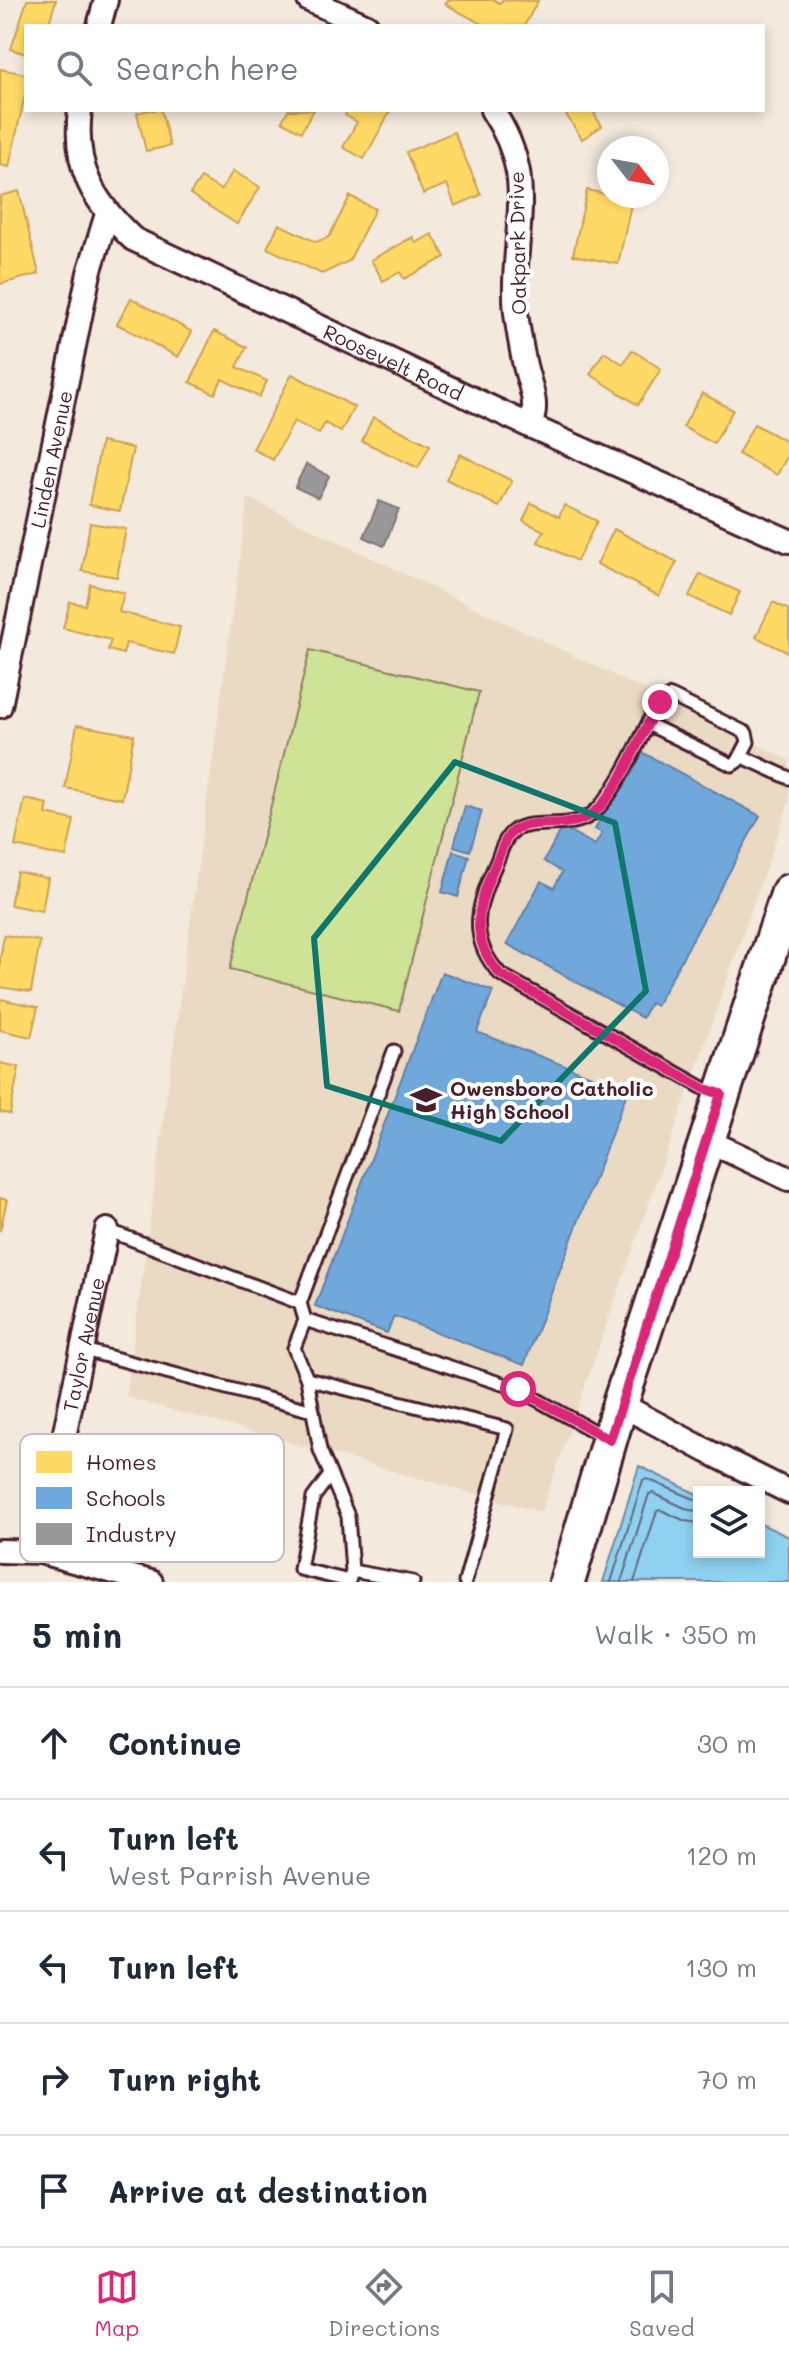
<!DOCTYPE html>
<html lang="en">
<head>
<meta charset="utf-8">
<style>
  :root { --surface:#fff; --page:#f6f6f7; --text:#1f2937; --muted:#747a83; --line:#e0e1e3; --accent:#db2777 }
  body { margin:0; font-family:Mali,sans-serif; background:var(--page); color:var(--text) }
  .controls { position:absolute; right:24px; bottom:24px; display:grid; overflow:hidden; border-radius:0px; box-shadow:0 4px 12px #0003 }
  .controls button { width:72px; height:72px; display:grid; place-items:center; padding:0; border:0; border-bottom:2px solid var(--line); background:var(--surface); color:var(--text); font:40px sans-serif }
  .compass { position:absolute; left:597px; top:136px; width:72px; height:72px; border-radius:50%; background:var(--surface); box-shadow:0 4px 12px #0003; rotate:121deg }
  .stop { position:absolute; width:24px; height:24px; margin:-18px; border:6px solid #db2777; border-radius:50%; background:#fff }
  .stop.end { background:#db2777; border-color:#fff; box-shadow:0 2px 8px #0008 }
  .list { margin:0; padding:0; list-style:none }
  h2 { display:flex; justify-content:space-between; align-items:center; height:104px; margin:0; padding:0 32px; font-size:34px }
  h2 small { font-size:26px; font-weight:400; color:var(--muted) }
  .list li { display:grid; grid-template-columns:52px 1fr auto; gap:24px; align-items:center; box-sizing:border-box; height:112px; padding:0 32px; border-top:2px solid var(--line) }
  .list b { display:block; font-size:30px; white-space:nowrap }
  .list p { margin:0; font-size:26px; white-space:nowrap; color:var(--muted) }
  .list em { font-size:26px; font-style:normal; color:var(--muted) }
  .icon { flex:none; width:44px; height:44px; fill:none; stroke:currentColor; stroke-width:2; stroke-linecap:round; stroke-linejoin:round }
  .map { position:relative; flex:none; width:789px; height:1582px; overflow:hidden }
  .search { position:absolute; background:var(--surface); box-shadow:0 4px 12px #0003; left:24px; right:24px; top:24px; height:88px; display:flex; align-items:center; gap:20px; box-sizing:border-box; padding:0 28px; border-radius:0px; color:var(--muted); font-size:30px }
  .sheet { height:664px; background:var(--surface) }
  nav { display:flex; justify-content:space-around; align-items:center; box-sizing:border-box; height:112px; border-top:2px solid var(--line); background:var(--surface); font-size:22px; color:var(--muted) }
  nav a { display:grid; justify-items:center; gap:4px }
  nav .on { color:var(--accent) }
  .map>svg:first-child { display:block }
  .built { fill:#eadac3 }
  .green { fill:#cfe397; stroke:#8c8161; stroke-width:2 }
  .water { fill:#8ed1f0; stroke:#738aa1; stroke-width:2 }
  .homes { fill:#ffd966; stroke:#c9a154; stroke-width:2 }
  .schools { fill:#6fa8dc; stroke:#647fa7; stroke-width:2 }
  .industry { fill:#999; stroke:#817478; stroke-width:2 }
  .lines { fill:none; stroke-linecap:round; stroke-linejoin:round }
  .shore { stroke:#65667a; stroke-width:2 }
  .lane-casing { stroke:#4a1f2b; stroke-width:17 }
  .street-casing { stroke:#4a1f2b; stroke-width:28 }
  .primary-casing { stroke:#4a1f2b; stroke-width:40 }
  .lane { stroke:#fff; stroke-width:11 }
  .street { stroke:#fff; stroke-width:22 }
  .primary { stroke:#fff; stroke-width:34 }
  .route { stroke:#db2777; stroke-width:10 }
  .marked { fill:none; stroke:#0f766e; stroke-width:6; stroke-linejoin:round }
  .labels { text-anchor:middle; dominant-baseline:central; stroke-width:8; stroke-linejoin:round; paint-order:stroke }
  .street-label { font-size:20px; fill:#4a1f2b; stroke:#fff }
  .poi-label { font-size:20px; font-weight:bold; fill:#4a1f2b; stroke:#fff; text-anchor:start }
  .key { fill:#fff; stroke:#c9bcbf; stroke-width:2 }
  .key-label { font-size:22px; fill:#4a1f2b }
</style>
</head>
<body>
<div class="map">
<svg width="789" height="1582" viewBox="0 0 789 1582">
  <rect width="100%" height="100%" fill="#f3e9dc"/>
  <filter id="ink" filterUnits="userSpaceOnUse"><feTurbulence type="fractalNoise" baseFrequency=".0125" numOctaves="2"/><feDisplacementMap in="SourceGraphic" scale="16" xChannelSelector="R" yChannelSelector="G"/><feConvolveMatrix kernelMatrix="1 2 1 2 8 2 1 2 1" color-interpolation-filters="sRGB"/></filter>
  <g filter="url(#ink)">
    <path class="built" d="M248 498 789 760V802L541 1512 126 1397Z"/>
    <path class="green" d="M310 650 479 692 399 1011 230 969Z"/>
    <path class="water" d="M639 1466 699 1495V1552H759V1523L789 1537V1582H603Z"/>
    <g class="homes">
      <path d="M27 0H56L48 26H26V54L11 49Z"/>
      <path d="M448 0H494L500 3 502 0 538 1 524 26H485L445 4Z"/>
      <path d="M0 69 26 74V90L9 167 0 165Z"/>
      <path d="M149 110H161L170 146 146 151 137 113Z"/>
      <path d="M288 110H314L301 132 282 121Z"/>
      <path d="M347 110H391L364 159 343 147 357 122 345 115Z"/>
      <path d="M563 110H600L594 114 602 126 582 139Z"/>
      <path d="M454 132 481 195 455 206 447 184 423 194 406 152Z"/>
      <path d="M233 171 260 187 237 224 190 194 201 178 221 190Z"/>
      <path d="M587 190 632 200 618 264 573 255Z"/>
      <path d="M19 191 39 274 0 284V196Z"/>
      <path d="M350 196 375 209 349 261 322 274 267 248 279 224 316 242 329 237Z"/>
      <path d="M432 234 445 257 404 279 400 272 383 281 371 260 413 237 416 243Z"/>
      <path d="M131 298 192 332 178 357 117 324Z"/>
      <path d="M214 331 247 347 237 367 267 381 259 397 222 379 215 394 190 382Z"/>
      <path d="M632 350 661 369 638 405 590 374 604 352 623 364Z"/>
      <path d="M292 374 354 407 341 432 325 423 319 434 294 421 273 460 253 449Z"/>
      <path d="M702 393 733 410 714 444 683 427Z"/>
      <path d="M373 417 430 445 418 468 362 441Z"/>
      <path d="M754 424 789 443V453L777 475 738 454Z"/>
      <path d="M101 442 133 448 120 511 89 505Z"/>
      <path d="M460 454 512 481 499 507 446 479Z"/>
      <path d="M531 503 559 517 564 505 597 521 577 561 538 542 544 531 523 521Z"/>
      <path d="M90 523 126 529 117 577 82 571Z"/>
      <path d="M614 529 677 562 659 596 597 564Z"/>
      <path d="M700 574 740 592 729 615 689 596Z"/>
      <path d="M90 584 124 593 119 612 180 627 174 654 126 643 123 654 108 650 111 640 63 628 70 602 85 605Z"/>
      <path d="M773 602 789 610V653L756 637Z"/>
      <path d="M77 725 134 735 122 799 65 788Z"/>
      <path d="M25 799 48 804 46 814 74 820 66 857 15 846Z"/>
      <path d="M17 872 48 878 42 911 10 905Z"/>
      <path d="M4 935 40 941 31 992 0 987V960Z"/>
      <path d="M0 999 38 1007 31 1037 0 1030Z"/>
      <path d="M0 1063 19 1067 10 1114 0 1112Z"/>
      <path d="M0 1198 7 1200 0 1231Z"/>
    </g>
    <g class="schools">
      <path d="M638 750 760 816 656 1006 650 1003 642 1018 507 944 541 881 554 888 562 872 544 861 562 827 595 845 602 833 595 829Z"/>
      <path d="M465 806 482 811 470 851 454 846Z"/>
      <path d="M453 851 469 856 458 897 442 892Z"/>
      <path d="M442 972 493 991 477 1032 628 1090 524 1365 394 1316 387 1333 315 1306Z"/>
    </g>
    <g class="industry">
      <path d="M306 464 329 476 318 498 295 487Z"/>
      <path d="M379 501 399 509 384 546 364 537Z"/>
    </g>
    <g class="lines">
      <g class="shore">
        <path d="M611 1582 643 1480 647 1479 699 1501"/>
        <path d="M621 1582 649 1494 653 1493 689 1510 699 1511"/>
        <path d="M634 1582 657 1511 661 1510 685 1521 699 1523"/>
      </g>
      <defs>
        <g id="lane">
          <path d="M648 724 732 765 738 761 748 742 746 733 671 696 660 702 655 709C641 737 616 795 592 814 571 831 534 818 515 830 505 836 501 851 497 861 478 903 466 937 500 974L705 1089 720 1094"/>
          <path d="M741 756 789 778"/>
          <path d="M107 1230 300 1303"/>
          <path d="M305 1320 300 1303 394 1051"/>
          <path d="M84 1350 313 1411"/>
          <path d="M307 1379 294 1348 305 1320 518 1389 606 1438"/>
          <path d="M330 1475 313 1498 300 1569 349 1581"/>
          <path d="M352 1571 348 1516 320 1450 307 1379 507 1429 465 1582"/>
          <path d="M350 1578 352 1571 413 1582"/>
        </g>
        <g id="street">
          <path d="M309 0 367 26"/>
          <path d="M99 26 106 0"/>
          <path id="s1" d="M80 110C73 168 93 201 133 239L530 426 789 541"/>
          <path d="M492 110C504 128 514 149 518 172 525 218 511 266 516 313 518 329 521 346 524 361 529 386 540 402 530 426"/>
          <path id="s2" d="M0 706 89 273 107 214"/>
          <path d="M706 1140 789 1179"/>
          <path d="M620 1404 707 1451 789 1492"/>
          <path d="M0 1551 40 1552 151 1582"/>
          <path id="s3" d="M40 1552 107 1230"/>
        </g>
        <path id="primary" d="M567 1582 620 1404 789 892"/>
      </defs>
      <use href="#lane" class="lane-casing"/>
      <use href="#street" class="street-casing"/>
      <use href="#primary" class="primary-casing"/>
      <use href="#lane" class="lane"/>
      <use href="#street" class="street"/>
      <use href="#primary" class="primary"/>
    </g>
  </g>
  <g class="lines" filter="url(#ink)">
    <path class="route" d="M518 1389 610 1440 721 1094 705 1089 500 974C466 936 479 902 497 860 502 850 505 835 516 829 541 816 573 834 598 809 624 783 640 733 660 702"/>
  </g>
  <path class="marked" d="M455 762 615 823 646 991 501 1141 327 1086 314 938Z"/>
  <defs>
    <symbol id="school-bare" viewBox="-9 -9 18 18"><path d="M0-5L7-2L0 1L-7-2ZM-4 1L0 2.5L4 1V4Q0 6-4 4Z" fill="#4a1f2b" stroke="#fff" stroke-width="2.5" paint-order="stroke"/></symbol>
  </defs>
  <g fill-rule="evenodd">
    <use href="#school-bare" x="404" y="1078" width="44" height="44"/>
  </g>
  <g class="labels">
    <g class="street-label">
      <text transform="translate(517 243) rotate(-91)">Oakpark Drive</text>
      <text stroke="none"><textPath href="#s1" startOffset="434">Roosevelt Road</textPath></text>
      <text stroke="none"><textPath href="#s2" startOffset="252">Linden Avenue</textPath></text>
      <text stroke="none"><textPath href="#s3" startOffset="212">Taylor Avenue</textPath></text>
    </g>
    <g class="poi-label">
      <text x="450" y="1088">Owensboro Catholic<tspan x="450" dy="23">High School</tspan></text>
    </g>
  </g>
  <rect x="20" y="1434" width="264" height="128" rx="12" class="key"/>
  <rect x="36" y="1451" width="36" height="22" fill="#ffd966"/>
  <rect x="36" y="1487" width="36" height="22" fill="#6fa8dc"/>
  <rect x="36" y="1523" width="36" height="22" fill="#999"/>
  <g class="key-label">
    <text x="86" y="1470">Homes</text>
    <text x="86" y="1506">Schools</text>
    <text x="86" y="1542">Industry</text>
  </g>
</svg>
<div class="controls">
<button><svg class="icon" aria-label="layers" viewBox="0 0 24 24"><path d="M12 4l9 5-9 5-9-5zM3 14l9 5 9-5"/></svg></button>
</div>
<svg class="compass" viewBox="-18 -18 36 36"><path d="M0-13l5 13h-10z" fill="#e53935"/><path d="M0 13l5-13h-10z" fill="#747a83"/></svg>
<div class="stop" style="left:518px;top:1389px"></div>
<div class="stop end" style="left:660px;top:702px"></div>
<div class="search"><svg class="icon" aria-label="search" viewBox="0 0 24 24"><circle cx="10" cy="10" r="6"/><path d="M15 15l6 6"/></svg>Search here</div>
</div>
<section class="sheet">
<h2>5 min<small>Walk · 350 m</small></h2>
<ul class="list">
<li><svg class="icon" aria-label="ahead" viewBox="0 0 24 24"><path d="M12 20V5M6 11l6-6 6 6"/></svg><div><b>Continue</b></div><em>30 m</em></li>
<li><svg class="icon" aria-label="left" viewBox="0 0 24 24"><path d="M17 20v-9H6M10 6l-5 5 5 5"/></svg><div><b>Turn left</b><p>West Parrish Avenue</p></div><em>120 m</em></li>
<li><svg class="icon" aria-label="left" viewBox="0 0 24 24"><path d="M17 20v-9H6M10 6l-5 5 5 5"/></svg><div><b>Turn left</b></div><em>130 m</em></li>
<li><svg class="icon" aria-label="right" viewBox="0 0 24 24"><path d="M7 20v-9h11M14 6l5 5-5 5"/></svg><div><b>Turn right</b></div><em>70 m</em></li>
<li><svg class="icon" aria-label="arrive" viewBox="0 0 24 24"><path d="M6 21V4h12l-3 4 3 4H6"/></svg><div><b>Arrive at destination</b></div></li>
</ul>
</section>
<nav>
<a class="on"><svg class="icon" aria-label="map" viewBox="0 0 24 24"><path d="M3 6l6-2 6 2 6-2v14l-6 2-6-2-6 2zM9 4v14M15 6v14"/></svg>Map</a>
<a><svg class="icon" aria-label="directions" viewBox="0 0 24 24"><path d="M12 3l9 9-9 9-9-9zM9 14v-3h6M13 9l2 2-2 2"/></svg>Directions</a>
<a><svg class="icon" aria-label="saved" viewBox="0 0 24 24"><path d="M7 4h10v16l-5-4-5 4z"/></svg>Saved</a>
</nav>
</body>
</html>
